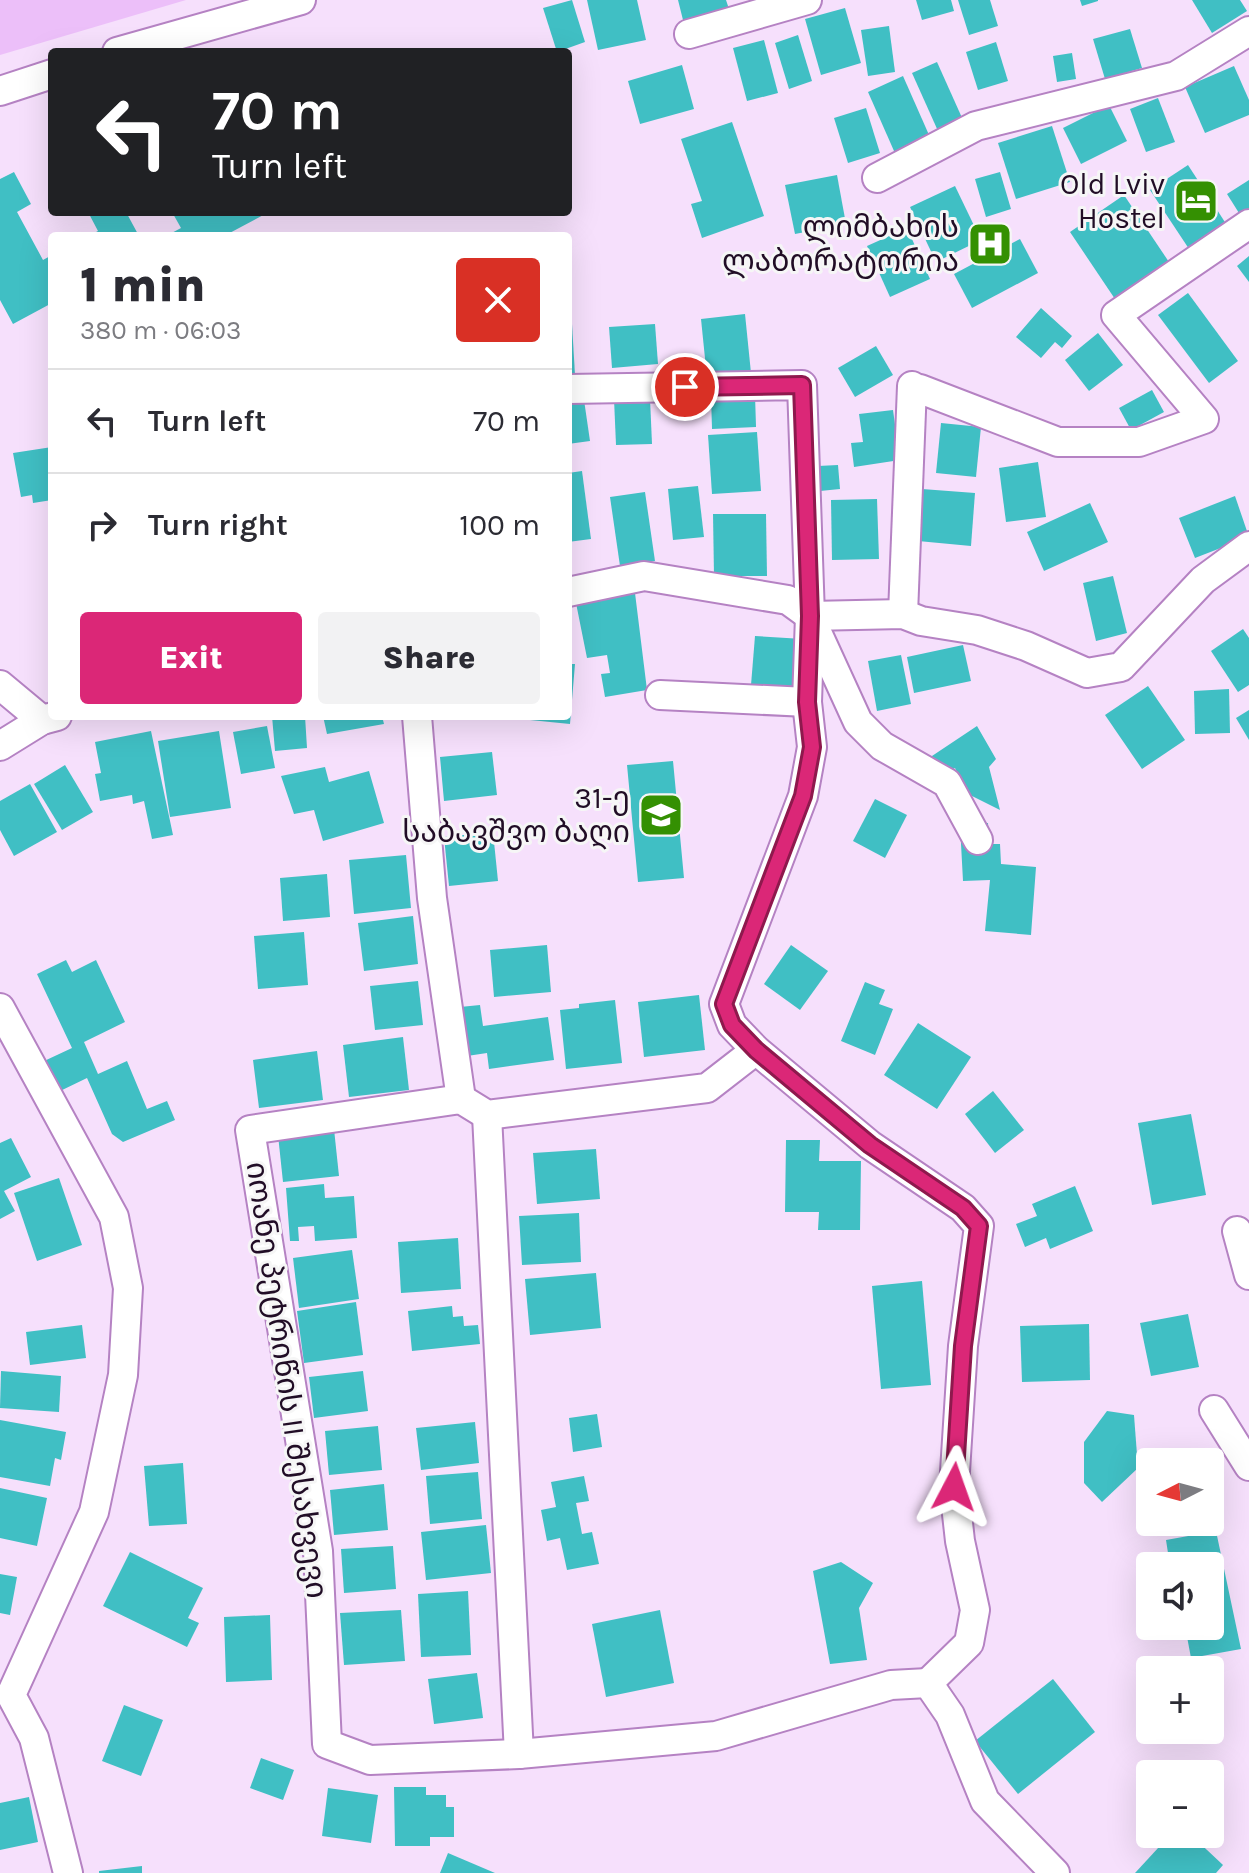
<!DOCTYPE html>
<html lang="en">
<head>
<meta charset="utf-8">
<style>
	:root { --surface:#fff; --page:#f2f2f3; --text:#2b2b33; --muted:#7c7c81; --line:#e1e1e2; --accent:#db2777 }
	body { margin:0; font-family:Karla,"Noto Sans Georgian",sans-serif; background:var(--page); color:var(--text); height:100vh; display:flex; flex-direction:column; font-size:30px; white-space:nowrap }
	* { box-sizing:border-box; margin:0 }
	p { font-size:26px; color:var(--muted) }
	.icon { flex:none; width:44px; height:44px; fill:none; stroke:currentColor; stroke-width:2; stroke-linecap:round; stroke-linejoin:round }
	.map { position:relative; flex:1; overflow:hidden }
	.sheet { position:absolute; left:48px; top:232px; width:524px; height:488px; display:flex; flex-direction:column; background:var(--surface); border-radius:8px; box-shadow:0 8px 32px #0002 }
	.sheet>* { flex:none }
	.guide { position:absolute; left:48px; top:48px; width:524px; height:168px; border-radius:8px; box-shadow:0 8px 32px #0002; background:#202124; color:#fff; overflow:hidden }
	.needle { width:52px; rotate:264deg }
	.tools { position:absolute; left:1136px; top:1448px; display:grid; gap:16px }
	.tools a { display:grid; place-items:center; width:88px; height:88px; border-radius:8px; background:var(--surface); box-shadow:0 8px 32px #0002; font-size:40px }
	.pin { position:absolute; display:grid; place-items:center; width:68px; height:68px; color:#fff; margin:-34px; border:4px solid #fff; border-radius:50%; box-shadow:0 2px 8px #0007 }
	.me { position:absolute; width:88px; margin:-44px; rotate:4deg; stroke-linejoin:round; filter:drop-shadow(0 0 6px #0008) }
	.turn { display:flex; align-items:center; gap:28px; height:168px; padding:0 32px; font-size:36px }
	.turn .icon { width:104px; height:104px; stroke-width:2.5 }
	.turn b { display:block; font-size:56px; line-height:68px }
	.round { display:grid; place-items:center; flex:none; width:84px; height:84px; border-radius:8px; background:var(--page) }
	.overview { display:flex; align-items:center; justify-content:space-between; height:136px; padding:0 32px }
	h1 { font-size:48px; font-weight:800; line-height:60px }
	.action { display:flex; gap:16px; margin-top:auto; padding:16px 32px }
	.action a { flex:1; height:92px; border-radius:8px; background:var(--accent); color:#fff; font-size:32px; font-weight:800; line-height:92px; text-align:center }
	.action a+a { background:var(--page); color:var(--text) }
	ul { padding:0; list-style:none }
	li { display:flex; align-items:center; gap:24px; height:104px; padding:0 32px; border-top:2px solid var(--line) }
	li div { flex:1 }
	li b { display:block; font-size:30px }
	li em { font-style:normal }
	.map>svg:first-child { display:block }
</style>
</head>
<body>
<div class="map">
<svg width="1249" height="1873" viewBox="0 0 1249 1873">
	<rect width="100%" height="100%" fill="#f6e0fc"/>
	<path fill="#ecbff9" d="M0 0H186L0 55Z"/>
	<g fill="#40bfc4">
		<path d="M572 0 585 42 557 52 543 8Z"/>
		<path d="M587 0H637L646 40 598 50Z"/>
		<path d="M678 0H726L730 12 684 24Z"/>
		<path d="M916 0H951L954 11 922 20Z"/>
		<path d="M958 0H990L998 26 969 35Z"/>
		<path d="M1080 0H1098V1L1082 6Z"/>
		<path d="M1192 0H1240L1247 11 1212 33Z"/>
		<path d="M845 8 861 63 821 75 805 19Z"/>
		<path d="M889 26 895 72 868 76 861 30Z"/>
		<path d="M1130 29 1142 68 1105 79 1093 39Z"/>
		<path d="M798 35 812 81 789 89 775 43Z"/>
		<path d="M764 40 778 93 747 101 733 48Z"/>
		<path d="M996 42 1008 81 978 90 966 52Z"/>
		<path d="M1072 53 1076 79 1057 82 1053 56Z"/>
		<path d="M937 62 963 120 938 131 912 73Z"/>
		<path d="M682 65 694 109 640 124 628 81Z"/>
		<path d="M1234 66 1249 100V115L1205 133 1185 87Z"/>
		<path d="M903 76 933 144 898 160 868 92Z"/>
		<path d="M1158 98 1175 142 1146 152 1130 109Z"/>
		<path d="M1109 105 1127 141 1081 164 1063 128Z"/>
		<path d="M866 108 880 153 848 163 834 118Z"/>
		<path d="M732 122 764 216 702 238 691 204 702 201 681 139Z"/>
		<path d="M1052 126 1070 182 1016 199 998 143Z"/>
		<path d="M1188 165 1232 233 1195 258 1150 190Z"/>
		<path d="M14 172 31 204 17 212 43 260 52 255V303L13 324 0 300V179Z"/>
		<path d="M1000 172 1011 209 986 217 975 179Z"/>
		<path d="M837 175 846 224 795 234 785 185Z"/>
		<path d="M1249 180V217L1244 221 1227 194Z"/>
		<path d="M955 186 981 240 936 262 910 207Z"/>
		<path d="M1124 195 1173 268 1119 305 1070 232Z"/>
		<path d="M88 212H126L139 236H88L98 231Z"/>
		<path d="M172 212H269L224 236H166L181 228Z"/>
		<path d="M907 228 930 279 890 297 867 246Z"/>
		<path d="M1020 239 1038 273 972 308 954 274Z"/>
		<path d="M1249 256V282L1237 266Z"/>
		<path d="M1188 293 1238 361 1209 383 1158 315Z"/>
		<path d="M1041 308 1072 336 1062 348 1055 342 1041 358 1016 337Z"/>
		<path d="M745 314 751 373 707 378 701 319Z"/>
		<path d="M568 324H572L575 375 568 376Z"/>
		<path d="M655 324 658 364 612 368 609 327Z"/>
		<path d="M1098 333 1123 365 1089 391 1065 360Z"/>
		<path d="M876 346 893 375 855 397 838 368Z"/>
		<path d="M1152 390 1164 412 1131 430 1119 408Z"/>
		<path d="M583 393 590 441 568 444V396Z"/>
		<path d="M755 395 756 427 712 429 711 396Z"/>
		<path d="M650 398 652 444 616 445 614 399Z"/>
		<path d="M893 410 900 460 854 467 851 443 863 442 859 414Z"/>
		<path d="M941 423 981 427 976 477 936 473Z"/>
		<path d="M757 432 761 491 712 494 708 435Z"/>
		<path d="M52 447V500L33 503 32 495 21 497 13 453Z"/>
		<path d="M1038 462 1046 517 1006 522 999 468Z"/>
		<path d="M838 465 840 489 820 491 818 466Z"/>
		<path d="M582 471 591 539 568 542V473Z"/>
		<path d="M698 486 704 537 673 540 668 489Z"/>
		<path d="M922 489 975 493 971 546 918 541Z"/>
		<path d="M645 492 655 561 620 566 610 497Z"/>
		<path d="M1235 496 1249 537 1195 558 1179 518Z"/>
		<path d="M877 499 879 559 832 560 831 500Z"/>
		<path d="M1090 503 1108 542 1044 571 1027 532Z"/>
		<path d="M713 514H766L767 576H714Z"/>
		<path d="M1113 576 1127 633 1096 641 1083 583Z"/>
		<path d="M635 593 647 690 605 697 601 674 610 673 607 655 587 658 576 603Z"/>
		<path d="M1243 629 1249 638V685L1238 692 1211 651Z"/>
		<path d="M755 636 803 639 800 689 751 685Z"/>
		<path d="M963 645 971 681 914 693 907 657Z"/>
		<path d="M901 655 911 704 877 711 868 661Z"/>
		<path d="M568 664H575L570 724 510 718 568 716Z"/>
		<path d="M1148 686 1185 740 1142 769 1105 715Z"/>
		<path d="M1229 689 1230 733 1195 734 1194 691Z"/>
		<path d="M1249 710V740L1236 718Z"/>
		<path d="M272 716H305L307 748 275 751Z"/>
		<path d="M323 716H382L384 724 327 734Z"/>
		<path d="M267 726 275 768 241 774 233 732Z"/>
		<path d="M977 726 996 759 989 767 1000 810 966 793 955 768 944 775 929 758Z"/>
		<path d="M151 731 173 835 152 839 144 801 133 804 132 795 100 801 95 774 101 773 95 742Z"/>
		<path d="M219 731 231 808 170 817 158 741Z"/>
		<path d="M492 752 497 795 444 801 440 757Z"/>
		<path d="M673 761 684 878 638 882 627 765Z"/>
		<path d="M65 765 93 812 62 830 34 784Z"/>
		<path d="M325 767 329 782 369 771 384 823 323 841 314 810 294 814 281 776Z"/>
		<path d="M30 784 57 832 14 856 0 830V801Z"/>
		<path d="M875 799 907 815 885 858 853 841Z"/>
		<path d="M988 823 989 844H1000L1001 864 1036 867 1031 935 985 931 990 880 963 881 960 825Z"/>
		<path d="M493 832 498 881 449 886 444 837Z"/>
		<path d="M406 855 411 908 354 914 349 860Z"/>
		<path d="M327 874 330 917 283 921 280 878Z"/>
		<path d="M413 916 418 964 364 971 358 923Z"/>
		<path d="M304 932 308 985 258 989 254 936Z"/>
		<path d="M547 945 551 992 494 997 490 950Z"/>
		<path d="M791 945 828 971 800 1010 764 984Z"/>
		<path d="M66 960 72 972 96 960 125 1022 84 1042 98 1074 127 1061 147 1109 167 1101 175 1120 123 1142 112 1134 87 1078 56 1093 42 1062 72 1048 37 974Z"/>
		<path d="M418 981 423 1025 375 1030 370 986Z"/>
		<path d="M865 982 885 990 879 1004 893 1009 875 1055 841 1041Z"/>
		<path d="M699 995 705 1050 644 1057 638 1002Z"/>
		<path d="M615 1000 622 1063 566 1069 560 1010 579 1008V1004Z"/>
		<path d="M480 1005 483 1026 548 1017 554 1060 489 1069 487 1053 467 1056 460 1007Z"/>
		<path d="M918 1023 971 1057 937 1109 884 1075Z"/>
		<path d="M403 1037 409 1090 349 1097 343 1045Z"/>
		<path d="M317 1051 323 1100 259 1108 253 1060Z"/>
		<path d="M993 1091 1024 1130 995 1153 965 1114Z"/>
		<path d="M1191 1114 1206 1195 1152 1205 1138 1123Z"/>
		<path d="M334 1129 339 1176 283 1182 278 1135Z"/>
		<path d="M11 1138 31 1177 4 1191 15 1211 0 1219V1143Z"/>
		<path d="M786 1140H820L819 1161H861L860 1230H818L819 1212H785Z"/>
		<path d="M596 1149 600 1199 537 1204 533 1153Z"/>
		<path d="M59 1178 82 1245 37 1261 14 1193Z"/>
		<path d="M324 1184 325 1198 354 1196 357 1238 315 1241 314 1226 298 1227 299 1241H290L286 1188Z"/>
		<path d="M1075 1186 1093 1231 1050 1249 1046 1238 1025 1247 1016 1224 1037 1216 1032 1204Z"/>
		<path d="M579 1213 581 1262 522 1265 519 1216Z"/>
		<path d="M458 1238 461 1289 401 1293 398 1242Z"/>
		<path d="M352 1250 359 1299 299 1308 293 1258Z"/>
		<path d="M596 1273 601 1328 530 1335 525 1279Z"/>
		<path d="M922 1281 931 1385 881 1389 872 1286Z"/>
		<path d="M356 1302 363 1355 304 1363 297 1311Z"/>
		<path d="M452 1306 453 1317 463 1316 464 1326 478 1325 480 1344 412 1351 408 1311Z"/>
		<path d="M1188 1314 1199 1367 1151 1376 1140 1323Z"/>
		<path d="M1089 1324 1090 1380 1022 1382 1020 1326Z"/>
		<path d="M82 1325 86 1358 30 1365 26 1332Z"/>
		<path d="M1 1371 61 1376 59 1412 0 1408Z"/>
		<path d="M363 1371 368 1411 314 1418 309 1377Z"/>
		<path d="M1107 1411 1134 1415 1138 1468 1102 1502 1084 1483V1442Z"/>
		<path d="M597 1414 602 1447 573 1452 569 1418Z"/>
		<path d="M0 1420 66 1432 61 1460 55 1458 50 1486 0 1477Z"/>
		<path d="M475 1422 479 1463 421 1470 416 1428Z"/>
		<path d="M378 1426 382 1470 329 1475 325 1431Z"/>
		<path d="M183 1463 187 1524 149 1526 144 1466Z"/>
		<path d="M478 1472 482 1519 430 1524 426 1476Z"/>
		<path d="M584 1476 589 1501 576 1503 582 1534 592 1532 599 1564 567 1570 560 1538 547 1541 541 1510 556 1507 551 1482Z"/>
		<path d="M384 1484 388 1530 334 1535 330 1490Z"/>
		<path d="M0 1488 47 1498 37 1546 0 1538Z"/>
		<path d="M486 1525 491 1573 426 1580 421 1532Z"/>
		<path d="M1216 1531 1241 1649 1191 1658 1185 1626H1210V1566H1170L1166 1540Z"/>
		<path d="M393 1546 396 1589 344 1593 341 1549Z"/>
		<path d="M130 1552 203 1588 188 1618 199 1623 187 1647 103 1606Z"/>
		<path d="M841 1562 873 1583 859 1608 867 1660 830 1664 813 1571Z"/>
		<path d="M0 1574 17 1577 10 1615 0 1613Z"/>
		<path d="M468 1591 471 1655 421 1657 418 1594Z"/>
		<path d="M401 1610 405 1661 344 1665 340 1613Z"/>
		<path d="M660 1610 674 1683 606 1697 592 1624Z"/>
		<path d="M270 1615 272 1680 226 1682 224 1617Z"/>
		<path d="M477 1673 483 1718 434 1724 428 1679Z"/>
		<path d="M1053 1679 1095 1732 1018 1794 975 1741Z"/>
		<path d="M124 1705 163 1720 141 1776 102 1761Z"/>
		<path d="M261 1758 294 1770 283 1800 250 1788Z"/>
		<path d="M394 1787H426V1795H446V1807H454V1837H430V1846H395Z"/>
		<path d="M328 1788 378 1795 371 1843 322 1836Z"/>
		<path d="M29 1797 38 1842 0 1850V1803Z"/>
		<path d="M1171 1834H1190L1223 1865 1216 1873H1135Z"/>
		<path d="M448 1853 495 1873H440Z"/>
		<path d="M142 1866V1873H99V1871Z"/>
	</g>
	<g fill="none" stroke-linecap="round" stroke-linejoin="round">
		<g stroke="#b582c3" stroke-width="32">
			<g id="minor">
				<path d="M689 34 807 0"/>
				<path d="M117 52 301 0"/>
				<path d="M0 91 52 74"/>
				<path d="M877 178 976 126 1176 76 1249 31"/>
				<path d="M568 389 802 385 810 616 807 702 812 747 803 796 724 1004 732 1025 756 1050 870 1145 963 1208 979 1226 963 1346 954 1487 960 1541 975 1610 969 1643 928 1683"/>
				<path d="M920 389 1058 442H1139L1204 419 1116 315 1249 224"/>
				<path d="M568 592 644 576 788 600 810 616 903 614 921 621 977 630 1026 646 1087 673 1121 667 1203 580 1249 546"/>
				<path d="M903 614 912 386"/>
				<path d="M815 628 858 722 882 746 947 783 978 840"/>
				<path d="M0 685 42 720"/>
				<path d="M660 695 807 702"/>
				<path d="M417 716 432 898 461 1099"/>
				<path d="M0 746 42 720 57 716"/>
				<path d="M0 1008 114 1217 128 1288 123 1375 94 1512 11 1695 34 1738 68 1873"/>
				<path d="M756 1050 707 1088 487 1115 461 1099 250 1130 318 1551 327 1744 370 1760 519 1754 716 1736 891 1685 928 1683 950 1715 985 1801 1055 1873"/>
				<path d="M487 1115 519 1754"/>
				<path d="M1237 1231 1249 1275"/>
				<path d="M1214 1410 1249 1466"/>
			</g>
		</g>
		<use href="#minor" stroke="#fff" stroke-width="28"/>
	</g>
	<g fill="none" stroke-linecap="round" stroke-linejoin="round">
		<g stroke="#8e194d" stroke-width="20">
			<path id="route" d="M685 387 802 385 810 616 807 702 812 747 803 796 724 1004 732 1025 756 1050 870 1145 963 1208 979 1226 963 1346 954 1487"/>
		</g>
		<use href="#route" stroke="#db2777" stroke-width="14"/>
	</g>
	<defs>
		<g id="hotel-square" transform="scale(2.3)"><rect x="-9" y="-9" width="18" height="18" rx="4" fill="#349002" stroke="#f6f6f6"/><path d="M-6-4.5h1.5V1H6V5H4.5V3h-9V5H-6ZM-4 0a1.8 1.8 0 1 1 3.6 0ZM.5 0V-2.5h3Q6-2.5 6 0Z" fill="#fff"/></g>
		<g id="hospital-square" transform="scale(2.3)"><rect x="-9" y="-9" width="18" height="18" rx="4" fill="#349002" stroke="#f6f6f6"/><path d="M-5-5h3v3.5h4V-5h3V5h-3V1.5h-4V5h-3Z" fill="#fff"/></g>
		<g id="school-square" transform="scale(2.3)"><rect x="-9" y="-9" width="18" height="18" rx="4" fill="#349002" stroke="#f6f6f6"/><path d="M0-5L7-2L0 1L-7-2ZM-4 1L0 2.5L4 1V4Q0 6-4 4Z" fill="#fff"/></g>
	</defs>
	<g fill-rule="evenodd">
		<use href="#hotel-square" x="1196" y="201"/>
		<use href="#hospital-square" x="990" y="244"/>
		<use href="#school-square" x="661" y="815"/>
	</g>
	<g text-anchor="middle" stroke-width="6" stroke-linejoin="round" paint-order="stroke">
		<g font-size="30" fill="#210d26" stroke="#f6f6f6" text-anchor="end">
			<text x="1165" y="194">Old Lviv<tspan x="1165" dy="34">Hostel</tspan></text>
			<text x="959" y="237">ლიმბახის<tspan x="959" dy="34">ლაბორატორია</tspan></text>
			<text x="630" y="808">31-ე<tspan x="630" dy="34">საბავშვო ბაღი</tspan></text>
		</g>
		<g font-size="30" fill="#210d26" stroke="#f6f6f6">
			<text transform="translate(287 1380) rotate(82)" y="10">იოანე პეტრიწის II შესახვევი</text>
		</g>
	</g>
</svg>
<div class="tools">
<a><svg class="needle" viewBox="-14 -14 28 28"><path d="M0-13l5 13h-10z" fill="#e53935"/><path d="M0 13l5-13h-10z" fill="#7c7c81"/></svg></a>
<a><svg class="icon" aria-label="sound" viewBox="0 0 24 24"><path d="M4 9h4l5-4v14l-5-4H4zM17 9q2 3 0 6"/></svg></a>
<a>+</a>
<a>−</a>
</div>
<div class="pin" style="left:685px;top:387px;background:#d93025"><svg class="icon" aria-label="arrive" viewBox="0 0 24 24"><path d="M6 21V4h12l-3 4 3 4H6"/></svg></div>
<svg class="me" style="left:954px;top:1487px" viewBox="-20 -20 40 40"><path d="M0-17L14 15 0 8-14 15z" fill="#db2777" stroke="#fff" stroke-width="4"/></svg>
<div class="guide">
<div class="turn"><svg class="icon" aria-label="left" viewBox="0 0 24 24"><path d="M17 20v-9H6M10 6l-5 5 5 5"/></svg><div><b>70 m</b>Turn left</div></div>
</div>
<section class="sheet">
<div class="overview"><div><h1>1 min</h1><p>380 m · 06:03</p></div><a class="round" style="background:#d93025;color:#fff"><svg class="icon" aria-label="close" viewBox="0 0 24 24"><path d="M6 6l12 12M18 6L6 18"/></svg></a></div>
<ul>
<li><svg class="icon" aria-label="left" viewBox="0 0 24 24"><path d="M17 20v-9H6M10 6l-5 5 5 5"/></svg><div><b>Turn left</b></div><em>70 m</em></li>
<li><svg class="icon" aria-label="right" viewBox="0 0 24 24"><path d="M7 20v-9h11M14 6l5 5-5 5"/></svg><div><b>Turn right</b></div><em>100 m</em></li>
</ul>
<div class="action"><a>Exit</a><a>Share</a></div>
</section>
</div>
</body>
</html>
